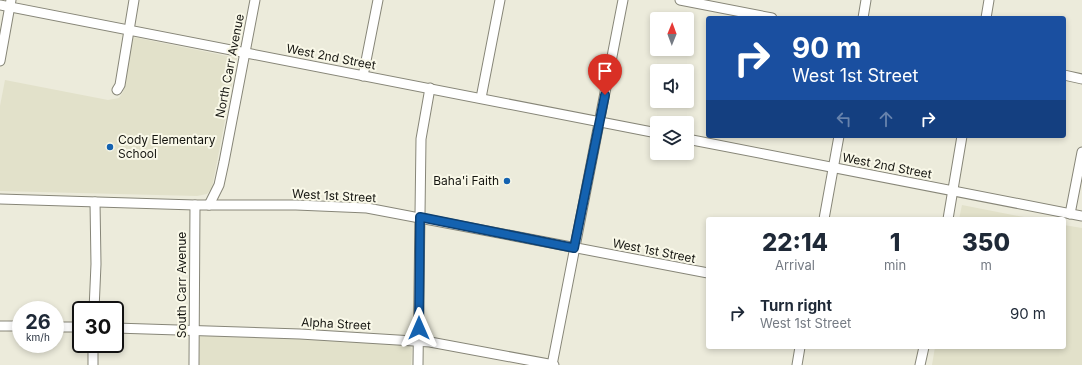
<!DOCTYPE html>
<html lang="en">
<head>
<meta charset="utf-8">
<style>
	:root { --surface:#fff; --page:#f2f2f3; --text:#1f2937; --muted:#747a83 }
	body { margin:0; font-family:Inter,sans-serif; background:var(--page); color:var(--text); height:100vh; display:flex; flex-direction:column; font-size:15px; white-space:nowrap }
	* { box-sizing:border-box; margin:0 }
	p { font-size:13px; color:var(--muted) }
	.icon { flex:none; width:22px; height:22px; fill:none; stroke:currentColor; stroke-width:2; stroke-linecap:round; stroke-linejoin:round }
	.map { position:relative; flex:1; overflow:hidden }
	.panel { position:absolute; left:706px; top:217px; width:360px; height:132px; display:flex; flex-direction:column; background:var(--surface); border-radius:4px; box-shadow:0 2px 6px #0003 }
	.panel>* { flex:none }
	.banner { position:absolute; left:706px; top:16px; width:360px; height:122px; border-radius:4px; box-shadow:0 2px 6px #0003; background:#1a4fa0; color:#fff; overflow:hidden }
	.needle { width:26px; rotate:1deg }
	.fabs { position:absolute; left:650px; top:12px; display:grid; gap:8px }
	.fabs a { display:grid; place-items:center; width:44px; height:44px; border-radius:4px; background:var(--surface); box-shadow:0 2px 6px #0003; font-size:20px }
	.speed { position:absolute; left:12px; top:301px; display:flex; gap:8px; font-size:20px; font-weight:700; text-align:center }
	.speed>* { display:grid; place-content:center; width:52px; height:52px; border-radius:50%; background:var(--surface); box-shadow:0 2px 6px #0003; line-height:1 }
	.speed small { font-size:10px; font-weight:400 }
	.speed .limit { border:2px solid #111; border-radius:6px; background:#fff; color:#111 }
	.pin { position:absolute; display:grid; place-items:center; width:34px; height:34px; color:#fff; margin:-41px -17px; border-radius:50% 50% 50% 0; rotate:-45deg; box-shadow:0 0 4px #0007 }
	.pin .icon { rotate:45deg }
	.me { position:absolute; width:44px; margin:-22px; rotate:0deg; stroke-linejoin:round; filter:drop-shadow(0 0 3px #0008) }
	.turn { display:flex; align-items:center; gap:14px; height:84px; padding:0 20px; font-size:18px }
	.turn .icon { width:52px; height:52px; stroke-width:2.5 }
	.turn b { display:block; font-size:28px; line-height:34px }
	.lanes { display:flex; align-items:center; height:38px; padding:0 20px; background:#0003; justify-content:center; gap:20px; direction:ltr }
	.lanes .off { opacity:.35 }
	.eta { display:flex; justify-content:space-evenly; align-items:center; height:68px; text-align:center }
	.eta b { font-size:24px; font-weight:800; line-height:28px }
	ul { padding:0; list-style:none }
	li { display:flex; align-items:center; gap:12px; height:56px; padding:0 20px }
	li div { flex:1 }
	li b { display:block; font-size:15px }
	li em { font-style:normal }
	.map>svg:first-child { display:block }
</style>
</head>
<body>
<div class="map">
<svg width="1082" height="365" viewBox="0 0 1082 365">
	<rect width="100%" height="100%" fill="#ecebdb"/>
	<g fill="#e2e1ca">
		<path d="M133 37 237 58 212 188 207 194 197 196 0 191V106L5 80 108 100 119 98 123 92Z"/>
		<path d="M962 205 1034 219H959Z"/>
		<path d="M1064 225 1082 228V365H932L935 347H1064Z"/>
		<path d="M205 335 288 337 409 346 412 349 411 365H198V339L200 336Z"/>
	</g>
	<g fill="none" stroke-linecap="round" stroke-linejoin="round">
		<g stroke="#878678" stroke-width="11">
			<g id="minor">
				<path d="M680 0 772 18"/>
				<path d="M0 5 657 133"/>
				<path d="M863 18 866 0"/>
				<path d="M986 18 989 0"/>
				<path d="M0 61 11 0"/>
				<path d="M1064 75 1082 79"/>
				<path d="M363 76 378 0"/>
				<path d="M117 90 120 85 134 0"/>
				<path d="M481 98 500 0"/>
				<path d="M687 139 1082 216"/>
				<path d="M0 199 195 205H296L367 208 708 273"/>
				<path d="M209 205 219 185 224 162 255 0"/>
				<path d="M1070 214 1082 152"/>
				<path d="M824 219 839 136"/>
				<path d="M948 219 962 136"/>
				<path d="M94 310 96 264 95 202"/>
				<path d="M0 326H21"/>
				<path d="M55 327H81"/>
				<path d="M115 328 300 334 430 342 554 365"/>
				<path d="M93 365V344"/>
				<path d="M194 365 195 205"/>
				<path d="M418 365 421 139 430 88"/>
				<path d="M552 365 623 0"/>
				<path d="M797 365 800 347"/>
				<path d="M920 365 924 347"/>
			</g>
		</g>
		<use href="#minor" stroke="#fff" stroke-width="9"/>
	</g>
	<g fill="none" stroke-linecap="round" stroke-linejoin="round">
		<g stroke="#0d4072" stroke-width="10">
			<path id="route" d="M419 328 420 217 574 248 605 95"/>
		</g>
		<use href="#route" stroke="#1462b0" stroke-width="7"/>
	</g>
	<g fill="#1462b0" stroke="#f9f8e8" stroke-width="1.5">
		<circle cx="110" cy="147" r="4"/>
		<circle cx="507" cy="181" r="4"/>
	</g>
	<g text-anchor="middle" stroke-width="4" stroke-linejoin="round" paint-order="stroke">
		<g font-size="12" fill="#14140f" stroke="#f9f8e8">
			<text transform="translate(331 57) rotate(11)" y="4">West 2nd Street</text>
			<text transform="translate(230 66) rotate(-79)" y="4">North Carr Avenue</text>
			<text transform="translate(887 166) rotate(11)" y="4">West 2nd Street</text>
			<text transform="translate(334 196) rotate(3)" y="4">West 1st Street</text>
			<text transform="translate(654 251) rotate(11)" y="4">West 1st Street</text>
			<text transform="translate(182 285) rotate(-90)" y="4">South Carr Avenue</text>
			<text transform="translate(336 324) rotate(3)" y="4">Alpha Street</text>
		</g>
		<g font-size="12" fill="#14140f" stroke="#f9f8e8" text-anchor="start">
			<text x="118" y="144">Cody Elementary<tspan x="118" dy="14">School</tspan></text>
			<text x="499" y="185" text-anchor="end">Baha'i Faith</text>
		</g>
	</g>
</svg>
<div class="fabs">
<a><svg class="needle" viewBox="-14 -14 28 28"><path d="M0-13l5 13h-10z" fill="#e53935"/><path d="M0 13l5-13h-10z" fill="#747a83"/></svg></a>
<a><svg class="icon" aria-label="sound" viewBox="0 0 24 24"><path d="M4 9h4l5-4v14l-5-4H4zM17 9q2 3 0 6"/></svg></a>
<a><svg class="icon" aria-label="layers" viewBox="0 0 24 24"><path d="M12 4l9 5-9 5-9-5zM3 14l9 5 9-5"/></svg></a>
</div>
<div class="speed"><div>26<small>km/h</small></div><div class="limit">30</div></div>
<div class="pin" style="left:605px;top:95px;background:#d93025"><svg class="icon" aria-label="arrive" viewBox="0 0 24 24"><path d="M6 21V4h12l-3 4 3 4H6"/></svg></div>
<svg class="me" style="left:419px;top:328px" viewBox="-20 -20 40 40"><path d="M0-17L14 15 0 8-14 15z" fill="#1462b0" stroke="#fff" stroke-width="4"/></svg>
<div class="banner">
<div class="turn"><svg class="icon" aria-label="right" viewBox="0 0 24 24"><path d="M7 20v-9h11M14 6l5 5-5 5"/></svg><div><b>90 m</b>West 1st Street</div></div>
<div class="lanes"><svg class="icon off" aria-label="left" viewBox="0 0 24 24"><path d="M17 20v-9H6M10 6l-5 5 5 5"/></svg><svg class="icon off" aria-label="ahead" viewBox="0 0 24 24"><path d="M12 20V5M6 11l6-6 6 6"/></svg><svg class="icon" aria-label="right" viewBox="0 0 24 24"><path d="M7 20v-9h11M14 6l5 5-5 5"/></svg></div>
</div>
<section class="panel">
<div class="eta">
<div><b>22:14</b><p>Arrival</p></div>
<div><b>1</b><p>min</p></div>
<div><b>350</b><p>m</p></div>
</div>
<ul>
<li><svg class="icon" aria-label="right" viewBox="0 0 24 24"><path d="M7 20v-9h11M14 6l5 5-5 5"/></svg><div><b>Turn right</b><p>West 1st Street</p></div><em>90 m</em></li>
</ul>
</section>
</div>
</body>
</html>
